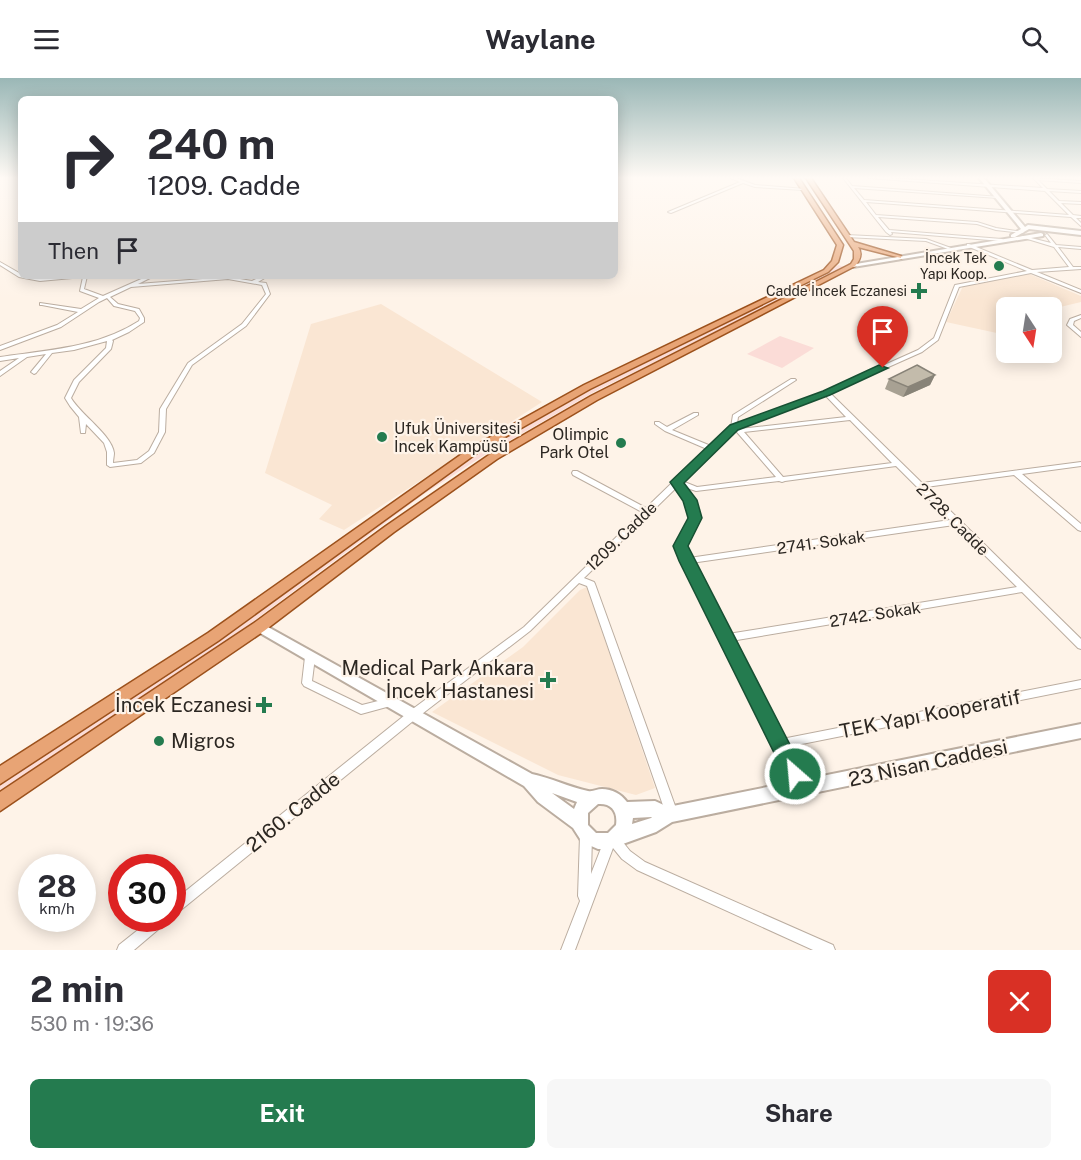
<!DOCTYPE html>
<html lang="en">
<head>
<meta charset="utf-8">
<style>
	:root { --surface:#fff; --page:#f7f7f7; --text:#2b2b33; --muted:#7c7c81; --accent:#247b4f }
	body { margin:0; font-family:"Public Sans",sans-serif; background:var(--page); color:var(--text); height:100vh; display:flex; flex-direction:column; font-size:22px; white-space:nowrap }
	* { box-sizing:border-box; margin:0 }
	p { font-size:20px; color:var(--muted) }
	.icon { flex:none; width:33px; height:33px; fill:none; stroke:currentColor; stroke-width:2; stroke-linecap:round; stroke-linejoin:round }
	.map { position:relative; height:872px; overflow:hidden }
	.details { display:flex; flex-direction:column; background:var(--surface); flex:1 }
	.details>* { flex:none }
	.guide { position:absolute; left:18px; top:18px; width:600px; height:183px; border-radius:9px; box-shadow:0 3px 15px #0003; background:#fff; color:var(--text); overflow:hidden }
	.needle { width:39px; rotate:168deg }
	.fabs { position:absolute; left:996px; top:219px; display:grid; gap:12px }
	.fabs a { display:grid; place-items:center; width:66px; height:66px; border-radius:9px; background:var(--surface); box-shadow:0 3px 15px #0003; font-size:30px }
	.speed { position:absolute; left:18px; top:776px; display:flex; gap:12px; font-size:30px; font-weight:700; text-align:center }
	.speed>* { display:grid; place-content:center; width:78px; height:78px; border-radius:50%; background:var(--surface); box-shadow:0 3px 15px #0003; line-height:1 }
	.speed small { font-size:15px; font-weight:400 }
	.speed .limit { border:9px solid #d22; background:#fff; color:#111 }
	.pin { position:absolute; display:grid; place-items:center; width:51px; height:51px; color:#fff; margin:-62px -26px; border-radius:50% 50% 50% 0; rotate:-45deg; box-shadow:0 0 6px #0007 }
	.pin .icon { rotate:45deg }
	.me { position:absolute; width:66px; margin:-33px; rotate:333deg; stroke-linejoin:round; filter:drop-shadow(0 0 4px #0008) }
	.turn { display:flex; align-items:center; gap:21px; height:126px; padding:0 30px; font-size:27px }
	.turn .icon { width:78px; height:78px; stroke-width:2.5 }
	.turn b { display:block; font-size:42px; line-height:51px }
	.then { display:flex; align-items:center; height:57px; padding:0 30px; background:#0003; gap:12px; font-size:22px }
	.round { display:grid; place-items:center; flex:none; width:63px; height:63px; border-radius:9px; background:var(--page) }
	.head { display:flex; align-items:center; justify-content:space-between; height:102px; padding:0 30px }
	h1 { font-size:36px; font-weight:700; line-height:45px }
	.cta { display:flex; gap:12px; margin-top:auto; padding:12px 30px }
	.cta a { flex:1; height:69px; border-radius:9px; background:var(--accent); color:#fff; font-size:24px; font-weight:700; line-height:69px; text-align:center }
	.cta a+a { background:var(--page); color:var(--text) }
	header { display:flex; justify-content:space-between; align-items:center; height:78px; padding:0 30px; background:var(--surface); font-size:27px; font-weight:700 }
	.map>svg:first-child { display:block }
</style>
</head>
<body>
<header><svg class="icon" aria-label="menu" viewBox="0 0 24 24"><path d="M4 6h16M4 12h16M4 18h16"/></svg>Waylane<svg class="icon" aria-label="search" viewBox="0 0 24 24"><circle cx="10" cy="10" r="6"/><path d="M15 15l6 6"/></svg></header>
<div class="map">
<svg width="1081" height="872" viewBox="0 0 1081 872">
	<rect width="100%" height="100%" fill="#fef3e8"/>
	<g fill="#fae6d3">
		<path d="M1027 195 1081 218V224L1052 231 1006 230V257L946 244 963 208Z"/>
		<path d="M381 226 542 324 344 452 319 441 332 427 265 395 311 246Z"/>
		<path d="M587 509 655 710 636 717 558 697 432 634 523 569 580 512Z"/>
	</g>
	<g fill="#fbdcd7">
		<path d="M838 187 845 189 594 314 483 378 424 416 200 583 0 715V707L251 540 386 439 482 374 591 312 823 198Z"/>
		<path d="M780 258 814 270 782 290 747 276Z"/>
	</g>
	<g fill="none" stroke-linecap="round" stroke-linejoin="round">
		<g stroke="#bbada0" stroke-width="2">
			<g id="street">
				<path d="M731 100H736L755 107 805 111 803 112 755 109 743 105 671 135 668 134 740 104Z"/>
				<path d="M843 100H846L852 108 1000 119 998 120 854 110 864 122 1069 137 1045 113 868 100H888L1043 110 1033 100 1081 103V105L1038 102 1047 111 1081 113V115L1049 113 1059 123 1081 124V126L1061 125 1073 137 1081 138V140H1076L1081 145V148L1071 139 866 124 876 137 977 144 996 150 1024 154 1022 155 996 152 977 146 878 139 889 152 1002 161 1004 162 1002 163 891 154 892 156 890 157 886 154Z"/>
				<path d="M1047 156 1056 167 1081 169V171L1058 169 1073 189H1081V191L1037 194 1081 212V215L1031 195 959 209 938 262 922 274 830 315 922 405 1081 384V388L1022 396 1081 446V453L1078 452 1014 397 926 409 1081 561V571L1078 570 1022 514 731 563 782 661 1081 602V610L787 669 808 710 806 714 802 715 798 714 682 483 677 468 691 440 686 422 677 409 584 500 594 504 595 506 678 736 676 740 672 742 668 740 666 736 587 508 579 505 530 553 418 639 176 836 172 838V824L410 633 524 549 642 434 573 397 572 395 573 393H577L646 430 707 371 665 353 655 346V344H659L667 349 694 335H698V337L672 352 711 368 731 349 733 337 791 301H795L796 302 738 339 737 346 824 314 918 272 934 260 955 207 1027 193 967 168V166H969L1032 192 1069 189 1054 169 1021 159 1023 158 1051 165 1045 157ZM825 317 846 339 739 351 736 353 776 399 697 409 682 403 736 350ZM850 342 892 385 783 399 744 354ZM896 388 950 442 689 480 685 468 699 440 694 422 684 409 696 413 779 403 782 404 785 403ZM954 447 1017 509 728 556 691 485Z"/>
				<path d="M847 157 926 161 951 170 948 171 926 163 846 159 845 158Z"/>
				<path d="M0 184 21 196V198H28L40 201 67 198H87L84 211 103 218 148 198H154L138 206 228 199 252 203 262 198H268L258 204 266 205 270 216 246 248 192 287 166 331 165 354 154 375 141 385 110 389 107 387V374L104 365 86 346 85 355H81L79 339 70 328 65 320 74 302 106 270 107 263 74 272 52 275 36 295 34 296 31 294 46 276 27 279 0 298V293L19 280 0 283V279C47 272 97 270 139 243L140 240 135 233 114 228 107 220 99 224 61 249 0 272V268L57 247 78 234 42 227H40V225L81 231 99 220 80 213 83 199 40 203 19 199 0 187ZM228 201 262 207 266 216 242 246 188 285 160 331 159 354 149 373 137 382 113 385C113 381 114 378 114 375 112 357 81 337 71 320L79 304 111 271 113 263 112 262 129 254 144 244V240L139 231 118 226 110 219 131 209Z"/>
				<path d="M1081 237V240L1074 243 1073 247 1081 254V259L1067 247 1070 241Z"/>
				<path d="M310 575 313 576 315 579 312 603 362 627 390 620 394 621 395 624 394 627 361 636 304 608 302 605 305 579 307 576Z"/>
				<path d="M586 752 590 754 592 758 591 796 605 760 614 756 618 758 630 773 645 784 833 867 835 872H813L637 792 622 781 613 770 575 872H561L580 823 578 818 580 758 582 754Z"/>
				<path d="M153 840H169L167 844 134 872H117L119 867Z"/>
			</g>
		</g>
		<g stroke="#bbada0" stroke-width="4">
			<g id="secondary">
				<path d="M979 100H984L1025 149 1028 147 1081 153V157L1029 151 1015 159H1011V157L1021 151Z"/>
				<path d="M1041 155 1043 156V158L853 189 850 187Z"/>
				<path d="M259 544 532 696C551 700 569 709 588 713 593 714 597 711 602 711 612 711 621 716 627 724L655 723 668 729 1081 646V660L672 744 656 754 609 771H598L582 764 573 750 538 724 524 708 255 552 253 549 255 546ZM552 715 577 724 574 731ZM598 726C611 725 618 733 616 747L608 755H596L588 747V735ZM652 739 651 740 632 746 633 740Z"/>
			</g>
		</g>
		<g stroke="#9c511c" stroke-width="3">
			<g id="primary">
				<path d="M794 100H799L843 167 838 184 828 194 590 311 477 375 218 563 0 706V688L208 555 469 371 584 307 824 192 832 183 837 167Z"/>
				<path d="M806 100H811L854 164 901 178V180L858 169C863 176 860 182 855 188L597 322 497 381 394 454 264 553 0 733V714L254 545 386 448 489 377 591 318 851 186 854 181V173Z"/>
			</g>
		</g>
		<use href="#street" fill="#fff" fill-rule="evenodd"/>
		<use href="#secondary" fill="#fff" fill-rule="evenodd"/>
		<use href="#primary" fill="#e8a475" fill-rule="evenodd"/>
	</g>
	<path fill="#a8a193" d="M935 297 930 307 903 319 885 311 889 301Z"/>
	<path fill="#888378" d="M935 297 930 307 903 319 908 309Z"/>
	<path fill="#c3bbab" stroke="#888378" stroke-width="1.5" d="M917 287 935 297 908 309 889 301Z"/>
	<linearGradient id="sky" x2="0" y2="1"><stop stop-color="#9ab7b6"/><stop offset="0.45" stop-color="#fffaf5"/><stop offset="1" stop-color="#fffaf5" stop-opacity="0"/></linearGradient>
	<rect width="1081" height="222" fill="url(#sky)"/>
	<path fill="#247b4f" stroke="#175033" stroke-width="1.5" d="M879 287 888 290 830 317 738 352 684 405 697 422 702 440 688 468 802 690 804 696 802 703 795 706 788 703 679 483 673 468 688 440 683 423 670 404 730 347 823 313Z"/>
	<g fill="#247b4f" stroke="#fef3e8" stroke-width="2">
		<circle cx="999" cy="188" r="6"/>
		<path d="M916 204h6v6h6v6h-6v6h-6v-6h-6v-6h6z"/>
		<circle cx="382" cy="359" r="6"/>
		<circle cx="621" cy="365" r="6"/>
		<path d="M545 593h6v6h6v6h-6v6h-6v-6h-6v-6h6z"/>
		<path d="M261 618h6v6h6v6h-6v6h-6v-6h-6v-6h6z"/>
		<circle cx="159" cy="663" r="6"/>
	</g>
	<g text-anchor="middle" stroke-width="4.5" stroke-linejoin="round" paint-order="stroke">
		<g font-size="14" fill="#2c2722" stroke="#fef3e8" text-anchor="end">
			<text x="987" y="185">İncek Tek<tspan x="987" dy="16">Yapı Koop.</tspan></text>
			<text x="907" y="218">Cadde İncek Eczanesi</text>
		</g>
		<g font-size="16" fill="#2c2722" stroke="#fef3e8" text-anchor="start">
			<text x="394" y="356">Ufuk Üniversitesi<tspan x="394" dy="18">İncek Kampüsü</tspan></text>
			<text x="609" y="362" text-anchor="end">Olimpic<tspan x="609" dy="18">Park Otel</tspan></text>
		</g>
		<g font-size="16" fill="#2c2722" stroke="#fef3e8">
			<text transform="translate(953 441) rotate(45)" y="6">2728. Cadde</text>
			<text transform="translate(621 458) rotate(-44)" y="6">1209. Cadde</text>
			<text transform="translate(821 464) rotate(-8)" y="6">2741. Sokak</text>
			<text transform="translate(875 536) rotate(-9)" y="6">2742. Sokak</text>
		</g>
		<g font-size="20" fill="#2c2722" stroke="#fef3e8" text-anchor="end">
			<text x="534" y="597">Medical Park Ankara<tspan x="534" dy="23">İncek Hastanesi</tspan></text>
			<text x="252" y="634">İncek Eczanesi</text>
			<text x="171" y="670" text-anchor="start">Migros</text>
		</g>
		<g font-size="20" fill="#2c2722" stroke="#fef3e8">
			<text transform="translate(930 636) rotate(-11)" y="7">TEK Yapı Kooperatif</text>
			<text transform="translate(928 685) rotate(-12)" y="7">23 Nisan Caddesi</text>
			<text transform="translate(293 734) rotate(-39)" y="7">2160. Cadde</text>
		</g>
	</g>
</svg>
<div class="fabs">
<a><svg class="needle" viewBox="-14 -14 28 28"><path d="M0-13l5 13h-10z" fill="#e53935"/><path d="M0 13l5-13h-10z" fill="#7c7c81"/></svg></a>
</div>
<div class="speed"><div>28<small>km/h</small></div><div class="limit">30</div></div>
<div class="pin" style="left:883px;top:290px;background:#d93025"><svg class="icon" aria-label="arrive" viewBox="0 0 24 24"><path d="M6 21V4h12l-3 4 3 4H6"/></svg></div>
<svg class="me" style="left:795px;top:696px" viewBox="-20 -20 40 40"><circle r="17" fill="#247b4f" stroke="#fff" stroke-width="3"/><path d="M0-11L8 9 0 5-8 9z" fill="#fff"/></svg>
<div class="guide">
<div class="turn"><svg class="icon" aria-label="right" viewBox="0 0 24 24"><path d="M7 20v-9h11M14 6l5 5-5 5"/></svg><div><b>240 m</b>1209. Cadde</div></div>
<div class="then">Then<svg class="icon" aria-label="arrive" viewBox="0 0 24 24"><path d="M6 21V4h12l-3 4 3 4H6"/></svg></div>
</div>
</div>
<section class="details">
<div class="head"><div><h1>2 min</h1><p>530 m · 19:36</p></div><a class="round" style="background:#d93025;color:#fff"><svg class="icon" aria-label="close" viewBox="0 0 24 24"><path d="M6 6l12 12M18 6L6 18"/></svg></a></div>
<div class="cta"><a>Exit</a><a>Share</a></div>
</section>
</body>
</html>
